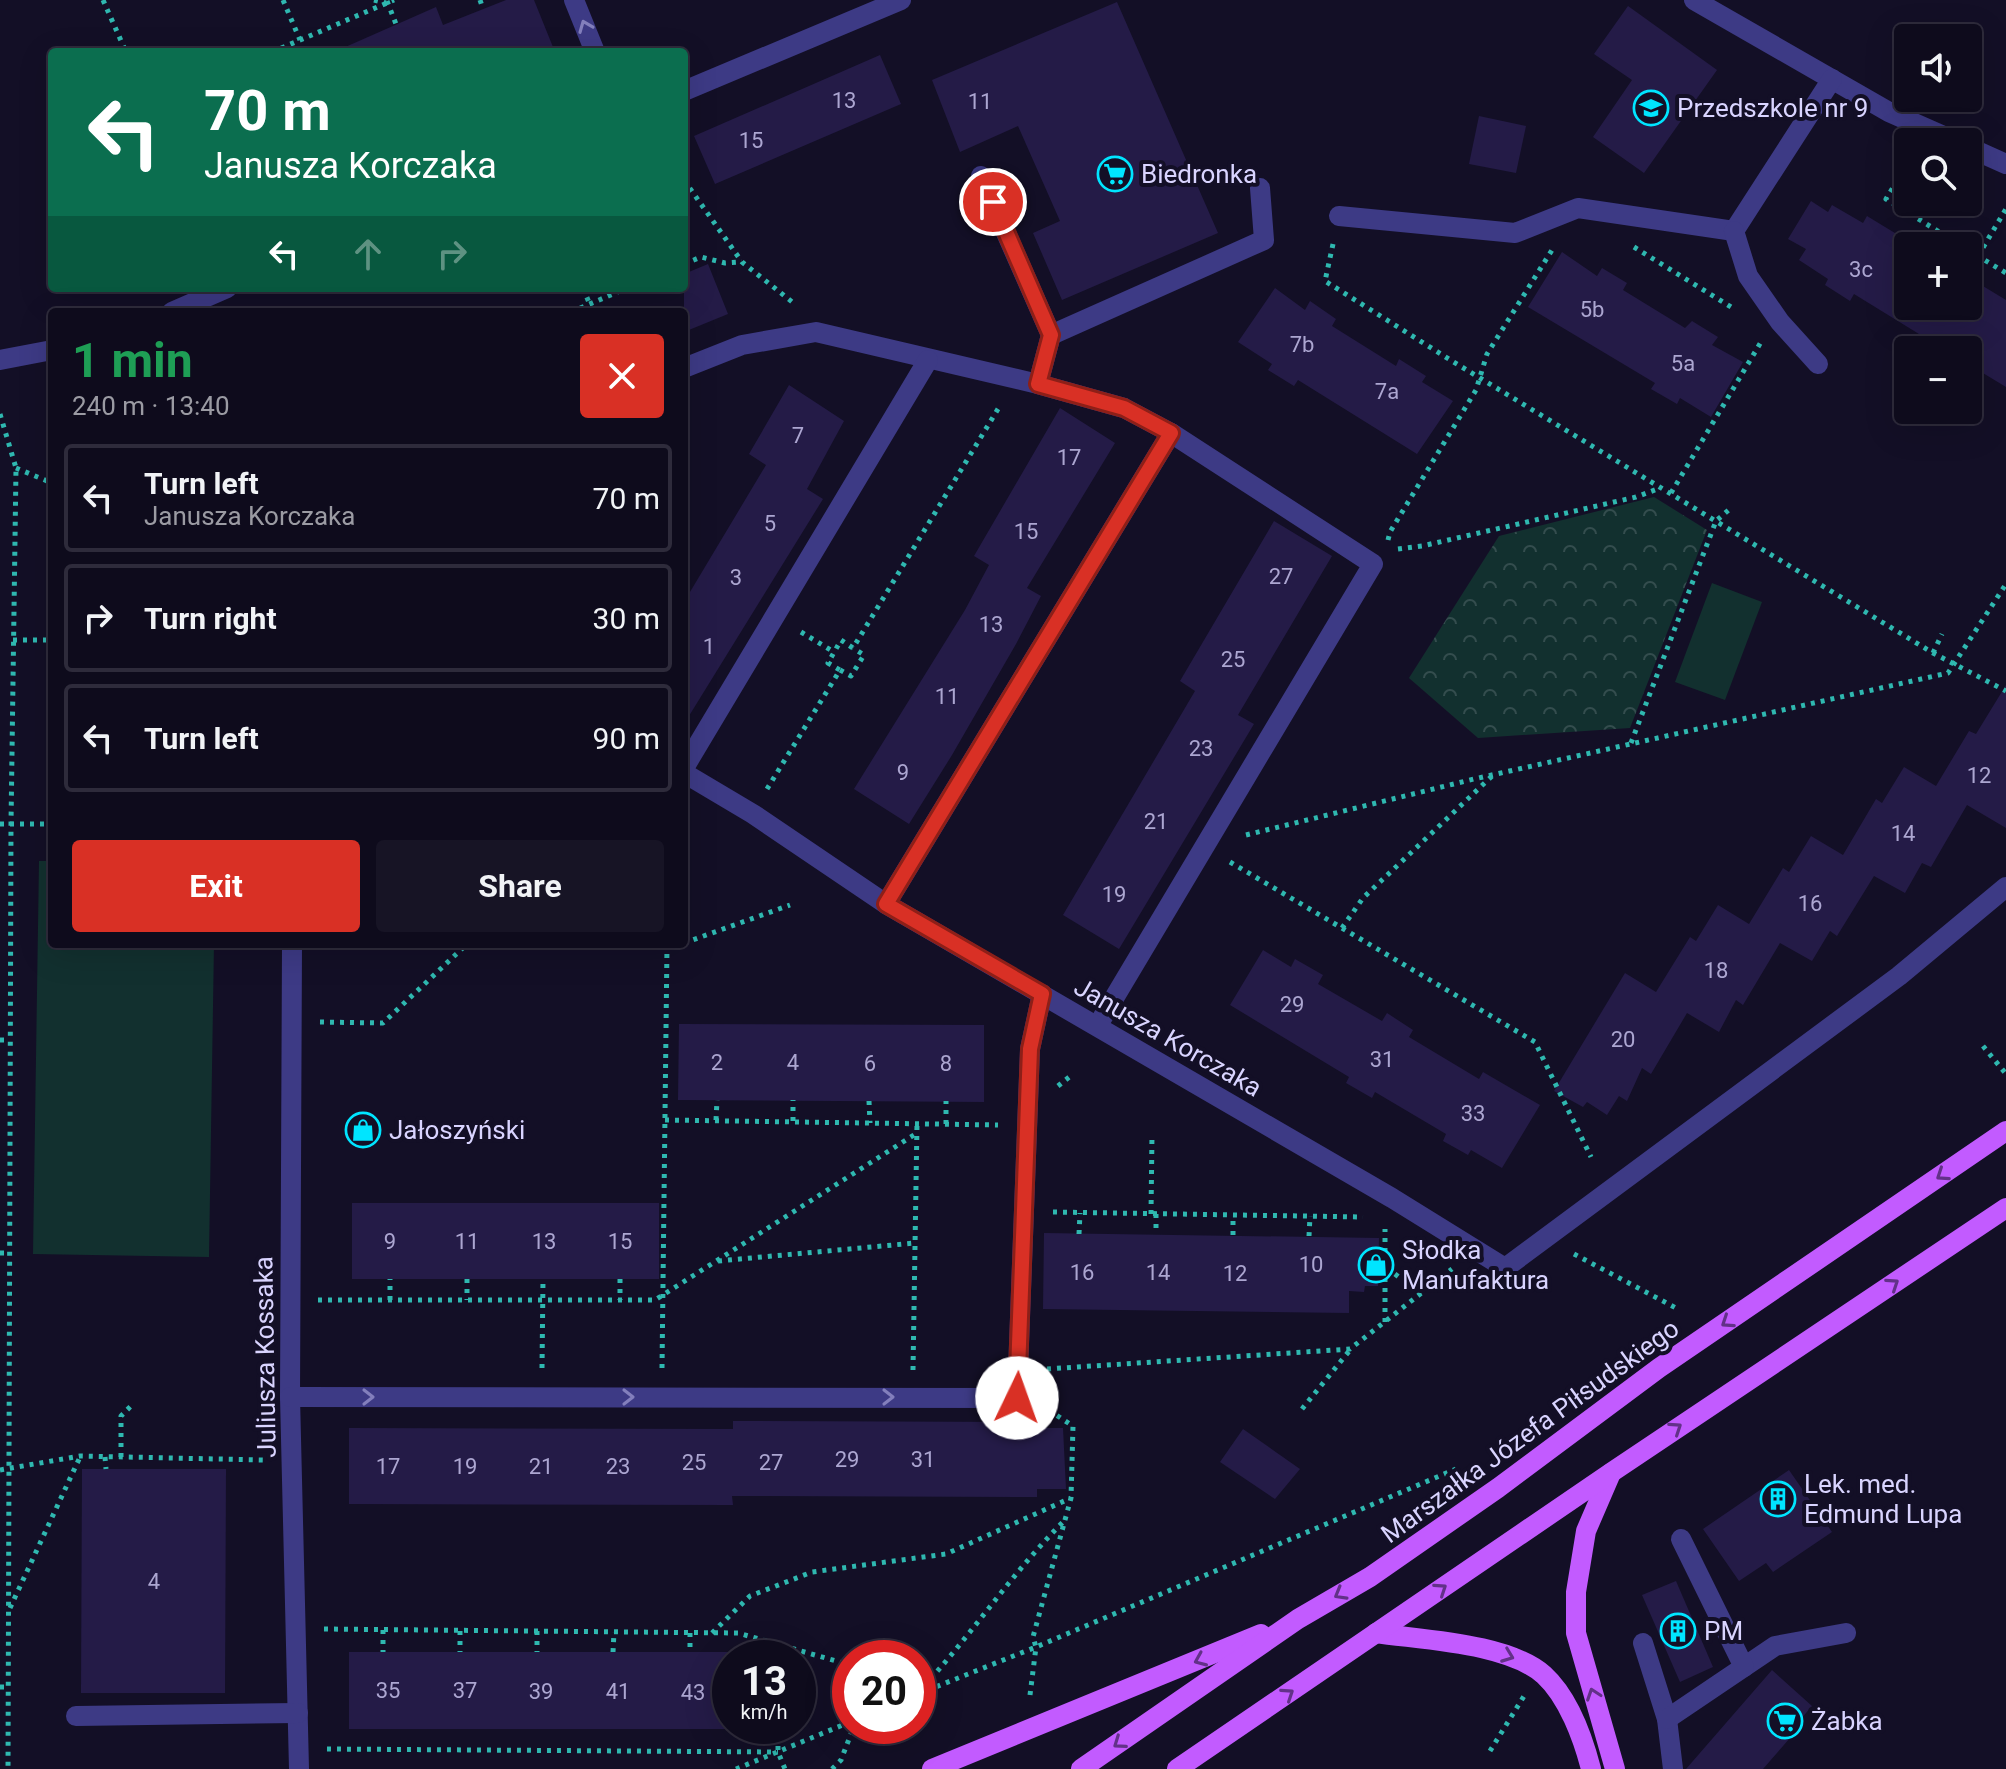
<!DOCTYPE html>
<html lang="en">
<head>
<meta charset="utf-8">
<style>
	:root { --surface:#0e0b1c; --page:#171425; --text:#f1f3f6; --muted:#9b9ba3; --line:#2e2b3b; --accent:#d93025 }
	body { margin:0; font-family:Roboto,sans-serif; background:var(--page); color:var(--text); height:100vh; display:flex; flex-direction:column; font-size:30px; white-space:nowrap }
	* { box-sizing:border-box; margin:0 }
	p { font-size:26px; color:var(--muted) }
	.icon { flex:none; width:44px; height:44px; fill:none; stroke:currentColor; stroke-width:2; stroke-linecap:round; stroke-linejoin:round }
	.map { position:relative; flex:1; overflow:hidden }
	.drawer { position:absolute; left:48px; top:308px; width:640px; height:640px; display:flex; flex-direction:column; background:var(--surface); border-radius:8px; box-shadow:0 8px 32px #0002,0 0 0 2px var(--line) }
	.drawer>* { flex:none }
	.top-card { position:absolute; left:48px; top:48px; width:640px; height:244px; border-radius:8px; box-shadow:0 8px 32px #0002,0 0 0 2px var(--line); background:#0b6e4f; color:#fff; overflow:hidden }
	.fabs { position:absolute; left:1894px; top:24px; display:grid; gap:16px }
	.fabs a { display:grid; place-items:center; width:88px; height:88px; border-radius:8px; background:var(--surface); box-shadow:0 8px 32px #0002,0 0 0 2px var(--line); font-size:40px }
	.speed { position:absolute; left:712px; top:1640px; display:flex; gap:16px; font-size:40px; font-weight:700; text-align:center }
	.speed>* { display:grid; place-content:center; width:104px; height:104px; border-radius:50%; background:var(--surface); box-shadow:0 8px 32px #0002,0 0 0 2px var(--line); line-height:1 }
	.speed small { font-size:20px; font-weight:400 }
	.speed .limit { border:12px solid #d22; background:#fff; color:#111 }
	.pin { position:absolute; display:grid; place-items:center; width:68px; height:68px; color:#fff; margin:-34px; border:4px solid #fff; border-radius:50%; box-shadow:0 2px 8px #0007 }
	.me { position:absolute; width:88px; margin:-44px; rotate:3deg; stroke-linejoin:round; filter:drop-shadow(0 0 6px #0008) }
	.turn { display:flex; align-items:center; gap:28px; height:168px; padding:0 24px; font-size:36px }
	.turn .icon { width:104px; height:104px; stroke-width:2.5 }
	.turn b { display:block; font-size:56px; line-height:68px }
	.lanes { display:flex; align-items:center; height:76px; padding:0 24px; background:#0003; justify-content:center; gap:40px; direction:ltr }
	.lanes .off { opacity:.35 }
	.round { display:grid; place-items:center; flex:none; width:84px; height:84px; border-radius:8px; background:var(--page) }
	.summary { display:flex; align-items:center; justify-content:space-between; height:136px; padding:0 24px }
	h1 { font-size:48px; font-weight:700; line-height:60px; color:#1e9e55 }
	.primary-button { display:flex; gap:16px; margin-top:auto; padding:16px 24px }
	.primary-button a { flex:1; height:92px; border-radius:8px; background:var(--accent); color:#fff; font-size:32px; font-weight:700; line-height:92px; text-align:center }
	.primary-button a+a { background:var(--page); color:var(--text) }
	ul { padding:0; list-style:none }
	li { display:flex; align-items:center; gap:24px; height:108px; margin:0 16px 12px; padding:0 8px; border:4px solid var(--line); border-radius:8px }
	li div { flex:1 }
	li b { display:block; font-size:30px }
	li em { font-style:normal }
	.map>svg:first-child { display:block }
</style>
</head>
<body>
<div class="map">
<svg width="2006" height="1769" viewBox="0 0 2006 1769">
	<defs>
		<pattern id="park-crowns" width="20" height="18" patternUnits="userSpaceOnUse" patternTransform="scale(2)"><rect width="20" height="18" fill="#12302f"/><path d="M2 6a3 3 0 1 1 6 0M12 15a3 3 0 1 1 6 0" fill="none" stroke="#344d4e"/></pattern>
	</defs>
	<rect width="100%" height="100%" fill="#130f26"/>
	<g fill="#12302f">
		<path d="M1712 583 1762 602 1725 700 1675 682Z"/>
		<path d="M39 861H52V944H214L209 1257 33 1254Z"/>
	</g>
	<path fill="url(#park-crowns)" d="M1654 497 1707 530 1630 728 1478 738 1409 678 1499 536Z"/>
	<g fill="#241b47">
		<path d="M506 0H534L555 52H334L436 7 443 25Z"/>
		<path d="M1117 2 1218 233 1062 300 1033 233 1060 221 1018 126 960 152 932 80Z"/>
		<path d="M1628 6 1717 70 1644 173 1593 137 1632 80 1594 54Z"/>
		<path d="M880 55 901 104 715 184 694 136Z"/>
		<path d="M1479 116 1526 126 1516 173 1469 164Z"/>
		<path d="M1811 201 1828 212 1832 205 1863 223 1867 216 1908 241V306H1968V277L2006 300V387L1968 364V350H1931L1916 340 1919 334 1854 294 1850 301 1825 285 1828 279 1799 260 1806 249 1788 239Z"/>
		<path d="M1562 252 1597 276 1602 268 1627 283 1623 290 1685 328 1692 321 1718 337 1712 345 1743 362 1711 417 1680 398 1677 404 1651 389 1655 383 1528 307Z"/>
		<path d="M708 264 728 314 684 332V274Z"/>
		<path d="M1275 288 1305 310 1310 301 1336 319 1332 326 1396 366 1399 359 1426 376 1422 382 1453 401 1417 454 1298 380 1294 386 1268 370 1272 364 1238 342Z"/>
		<path d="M789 385 844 421 807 489 823 499 684 724V602L766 465 749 454Z"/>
		<path d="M1060 408 1115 443 1027 588 1041 596 1016 644 952 755 909 824 854 789 965 610 989 565 974 556Z"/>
		<path d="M1274 521 1332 556 1238 715 1254 724 1119 949 1063 915 1195 691 1180 681Z"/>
		<path d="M2006 685V828L1967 805 1931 867 1922 863 1905 893 1874 876 1837 936 1830 931 1812 961 1780 943 1743 1005 1736 1000 1719 1032 1687 1013 1651 1074 1642 1068 1627 1101 1619 1096 1607 1115 1587 1102 1583 1107 1554 1091 1625 973 1656 992 1690 937 1696 941 1718 905 1749 924 1783 868 1789 872 1811 836 1843 855 1876 799 1882 803 1904 767 1936 786 1969 731 1976 734Z"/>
		<path d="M1263 950 1291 967 1295 959 1323 975 1318 984 1382 1021 1387 1013 1413 1030 1409 1037 1479 1079 1483 1072 1540 1105 1502 1168 1471 1150 1468 1155 1443 1141 1446 1134 1375 1092 1372 1098 1346 1083 1349 1077 1230 1005Z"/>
		<path d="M679 1024 984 1025V1102L678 1100Z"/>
		<rect x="352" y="1203" width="307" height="76"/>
		<path d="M1044 1233 1379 1238 1378 1286H1365L1364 1292 1349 1291V1313L1043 1309Z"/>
		<path d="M733 1421 1037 1422 1038 1428H1063L1066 1489H1037V1497L732 1496 733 1505 349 1504V1428L733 1429Z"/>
		<path d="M1243 1429 1300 1469 1275 1499 1220 1462Z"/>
		<path d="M82 1469H226L225 1693H81Z"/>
		<path d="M1789 1470 1832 1532 1773 1572 1766 1563 1739 1581 1703 1529Z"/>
		<path d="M1676 1581 1713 1667 1680 1682 1642 1595Z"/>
		<rect x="349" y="1652" width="381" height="77"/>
		<path d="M1772 1670 1812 1706 1794 1727 1797 1730 1763 1769H1686Z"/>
	</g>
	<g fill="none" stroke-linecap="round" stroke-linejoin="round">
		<g stroke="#2fb8b0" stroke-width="5" stroke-dasharray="4 6" stroke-linecap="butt">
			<path d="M103 0 126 52"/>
			<path d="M283 0 300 40"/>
			<path d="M374 0 386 3"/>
			<path d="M480 0 483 9"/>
			<path d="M387 1 396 24"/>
			<path d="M272 52 394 0"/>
			<path d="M1908 163 1886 199 1962 246"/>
			<path d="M684 180 742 262 796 305"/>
			<path d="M1333 244 1325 281 1452 361 1933 653 2006 691"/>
			<path d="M1634 247 1731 307"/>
			<path d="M1968 250 2006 273"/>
			<path d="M1978 256 2006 209"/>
			<path d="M684 264 701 257 725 263 742 262"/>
			<path d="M71 288 72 294"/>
			<path d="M583 288 593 312"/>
			<path d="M647 288V289"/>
			<path d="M571 312 627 288"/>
			<path d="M0 414 16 468 11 824 8 1769"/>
			<path d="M16 468 52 483"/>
			<path d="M1671 493 1761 342"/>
			<path d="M1388 540 1390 532 1476 390 1487 354 1552 250"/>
			<path d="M1398 549 1422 546 1636 497 1660 488"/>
			<path d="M801 632 834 652"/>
			<path d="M13 640H49"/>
			<path d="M1933 653 1942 634"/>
			<path d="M840 670 851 676 864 655 853 648"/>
			<path d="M1631 743 1716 521 1732 507"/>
			<path d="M767 789 840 670 828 663 841 640 853 648 1001 404"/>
			<path d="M0 824H52"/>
			<path d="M1246 835 1474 779 1948 673 2006 584"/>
			<path d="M1230 862 1535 1042 1591 1157"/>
			<path d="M1342 928 1363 898 1492 776"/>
			<path d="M684 943 790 905"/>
			<path d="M634 944H680"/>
			<path d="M320 1022 383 1023 467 944"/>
			<path d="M0 1040H10"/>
			<path d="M1983 1046 2006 1074"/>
			<path d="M1058 1086 1073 1074"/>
			<path d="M869 1101 870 1123"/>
			<path d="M665 1120 998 1125"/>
			<path d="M716 1120 717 1100"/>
			<path d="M793 1121V1100"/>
			<path d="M946 1124V1101"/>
			<path d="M1053 1212 1363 1217"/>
			<path d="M1151 1214 1152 1134"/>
			<path d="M1156 1214V1234"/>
			<path d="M1079 1234 1080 1213"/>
			<path d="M1233 1235V1215"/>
			<path d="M1309 1236 1310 1216"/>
			<path d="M0 1253H10"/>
			<path d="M1574 1254 1676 1308"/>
			<path d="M718 1261 915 1243"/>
			<path d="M1387 1268 1421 1294"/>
			<path d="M467 1279V1300"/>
			<path d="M620 1279V1300"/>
			<path d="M318 1300H655L917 1133"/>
			<path d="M390 1300V1279"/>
			<path d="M1385 1322V1229"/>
			<path d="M542 1368 543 1279"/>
			<path d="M662 1368 667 945"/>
			<path d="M1047 1369 1350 1349 1452 1269"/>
			<path d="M913 1370 917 1123"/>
			<path d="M1302 1409 1350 1350"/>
			<path d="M105 1457 106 1469"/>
			<path d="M121 1457V1416L132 1405"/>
			<path d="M0 1470 80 1456 263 1460"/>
			<path d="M10 1608 80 1457"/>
			<path d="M324 1629 738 1633 850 1665"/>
			<path d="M383 1630V1652"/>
			<path d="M460 1631V1652"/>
			<path d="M537 1631V1652"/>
			<path d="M690 1633V1653"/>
			<path d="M712 1633 750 1596 812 1572 946 1554 1071 1498"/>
			<path d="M777 1644V1658"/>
			<path d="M613 1652 614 1632"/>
			<path d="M924 1686C973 1633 1012 1573 1063 1522"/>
			<path d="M0 1687H9"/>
			<path d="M918 1694 1036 1647 1456 1469"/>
			<path d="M1030 1695 1036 1647 1033 1637 1071 1498 1073 1426 1044 1407"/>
			<path d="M778 1726V1752L785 1769"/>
			<path d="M327 1749 778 1752"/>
			<path d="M1490 1751 1524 1696"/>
			<path d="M736 1769 850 1722"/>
			<path d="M832 1769 841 1760 854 1726"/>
		</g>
		<g stroke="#3d3a85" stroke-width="20">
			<path d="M574 0 595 52"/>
			<path d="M1694 0 1889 112 1957 142"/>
			<path d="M684 91 901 0"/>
			<path d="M1968 147 2006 164"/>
			<path d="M981 176 1051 335"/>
			<path d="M1339 216 1515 233 1578 208 1734 231 1832 79"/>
			<path d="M1734 231 1748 276 1780 322 1818 364"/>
			<path d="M172 312 227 288"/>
			<path d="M0 360 52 350"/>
			<path d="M684 368 742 345 816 332 1038 384 1124 408 1171 433 1373 564 1098 1025"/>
			<path d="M1038 384 1051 335 1264 240 1260 188"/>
			<path d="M684 768 928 360"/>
			<path d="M684 773 753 814 886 904 1392 1198 1505 1268 1899 976 2006 887"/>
			<path d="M886 904 1171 433"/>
			<path d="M292 944 290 1397 299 1769"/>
			<path d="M290 1397 1017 1398 1030 1049 1042 994"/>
			<path d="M1643 1643 1667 1719 1673 1769"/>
			<path d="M1744 1667 1775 1646 1846 1633"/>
			<path d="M76 1716 298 1713"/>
			<path d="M1667 1719 1744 1667 1681 1539"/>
		</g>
		<g stroke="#c25bff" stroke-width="20">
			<path d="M1611 1473 1586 1531 1576 1592V1633L1615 1769"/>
			<path d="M1376 1633C1423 1640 1508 1643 1544 1675 1568 1697 1583 1738 1591 1769"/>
			<path d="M932 1769 1261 1634"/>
			<path d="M1081 1769 1298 1619 1370 1577 1498 1488 1659 1368 2006 1131"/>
			<path d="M1177 1769 1612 1472 2006 1208"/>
		</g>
	</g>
	<defs><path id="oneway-chevron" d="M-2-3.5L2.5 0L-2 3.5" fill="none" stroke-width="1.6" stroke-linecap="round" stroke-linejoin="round" transform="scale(2)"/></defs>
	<g stroke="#837fbc">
		<use href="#oneway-chevron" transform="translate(585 26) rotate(-112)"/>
		<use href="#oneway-chevron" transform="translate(368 1397)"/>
		<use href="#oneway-chevron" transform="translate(628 1397)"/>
		<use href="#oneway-chevron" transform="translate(888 1397)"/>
	</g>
	<g stroke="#623188">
		<use href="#oneway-chevron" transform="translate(1942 1175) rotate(146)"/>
		<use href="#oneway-chevron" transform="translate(1893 1284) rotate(-34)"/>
		<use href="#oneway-chevron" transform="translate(1727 1322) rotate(146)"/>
		<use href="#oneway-chevron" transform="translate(1676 1428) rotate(-34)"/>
		<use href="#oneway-chevron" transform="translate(1441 1589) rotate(-34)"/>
		<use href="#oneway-chevron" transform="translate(1340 1594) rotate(150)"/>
		<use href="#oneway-chevron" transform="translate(1508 1656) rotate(21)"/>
		<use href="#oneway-chevron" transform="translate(1200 1660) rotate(157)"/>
		<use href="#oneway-chevron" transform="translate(1288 1694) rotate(-34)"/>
		<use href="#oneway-chevron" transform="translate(1593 1694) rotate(-109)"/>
		<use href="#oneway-chevron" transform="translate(1119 1743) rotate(145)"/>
	</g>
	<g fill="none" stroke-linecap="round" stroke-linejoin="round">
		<g stroke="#8d1f18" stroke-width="20">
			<path id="route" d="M993 202 1051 335 1038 384 1124 408 1171 433 886 904 1042 994 1030 1049 1017 1398"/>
		</g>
		<use href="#route" stroke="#d93025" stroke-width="14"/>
	</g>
	<defs>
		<g id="school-ring" transform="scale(1.8)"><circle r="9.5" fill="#130f26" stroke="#00e5ff" stroke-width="1.5"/><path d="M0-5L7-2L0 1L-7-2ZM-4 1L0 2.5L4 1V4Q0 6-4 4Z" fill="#00e5ff"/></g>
		<g id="supermarket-ring" transform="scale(1.8)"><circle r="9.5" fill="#130f26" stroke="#00e5ff" stroke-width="1.5"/><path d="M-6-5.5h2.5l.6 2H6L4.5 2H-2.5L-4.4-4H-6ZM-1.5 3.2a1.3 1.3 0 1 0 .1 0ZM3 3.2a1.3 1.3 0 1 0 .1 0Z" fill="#00e5ff"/></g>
		<g id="shop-ring" transform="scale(1.8)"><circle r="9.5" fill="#130f26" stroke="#00e5ff" stroke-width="1.5"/><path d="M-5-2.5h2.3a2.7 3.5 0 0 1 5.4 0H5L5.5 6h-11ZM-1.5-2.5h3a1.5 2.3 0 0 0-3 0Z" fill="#00e5ff"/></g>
		<g id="building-ring" transform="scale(1.8)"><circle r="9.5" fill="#130f26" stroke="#00e5ff" stroke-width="1.5"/><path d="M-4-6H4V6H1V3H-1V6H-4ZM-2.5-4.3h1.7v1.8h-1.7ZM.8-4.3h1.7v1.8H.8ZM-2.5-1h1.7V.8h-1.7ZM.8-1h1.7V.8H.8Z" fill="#00e5ff"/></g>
	</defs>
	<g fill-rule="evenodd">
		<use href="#school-ring" x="1651" y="108"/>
		<use href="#supermarket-ring" x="1115" y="174"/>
		<use href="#shop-ring" x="363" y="1130"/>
		<use href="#shop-ring" x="1376" y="1265"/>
		<use href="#building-ring" x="1778" y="1499"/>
		<use href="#building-ring" x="1678" y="1631"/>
		<use href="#supermarket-ring" x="1785" y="1721"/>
	</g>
	<g text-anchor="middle" stroke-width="8" stroke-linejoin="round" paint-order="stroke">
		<g font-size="22" fill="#aca6d1">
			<text x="844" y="108">13</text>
			<text x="980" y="109">11</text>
			<text x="751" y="148">15</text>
			<text x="1861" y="277">3c</text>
			<text x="1592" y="317">5b</text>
			<text x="1302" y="352">7b</text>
			<text x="1683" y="371">5a</text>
			<text x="1387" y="399">7a</text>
			<text x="798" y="443">7</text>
			<text x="1069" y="465">17</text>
			<text x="770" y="531">5</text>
			<text x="1026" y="539">15</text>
			<text x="1281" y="584">27</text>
			<text x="736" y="585">3</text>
			<text x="991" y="632">13</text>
			<text x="709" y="654">1</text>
			<text x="1233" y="667">25</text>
			<text x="947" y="704">11</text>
			<text x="1201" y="756">23</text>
			<text x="903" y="780">9</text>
			<text x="1979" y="783">12</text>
			<text x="1156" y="829">21</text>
			<text x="1903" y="841">14</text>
			<text x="1114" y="902">19</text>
			<text x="1810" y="911">16</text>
			<text x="1716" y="978">18</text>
			<text x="1292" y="1012">29</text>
			<text x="1623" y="1047">20</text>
			<text x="1382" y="1067">31</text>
			<text x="717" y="1070">2</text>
			<text x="793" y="1070">4</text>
			<text x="870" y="1071">6</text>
			<text x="946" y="1071">8</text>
			<text x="1473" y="1121">33</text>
			<text x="390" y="1249">9</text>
			<text x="467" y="1249">11</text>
			<text x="544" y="1249">13</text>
			<text x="620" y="1249">15</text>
			<text x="1311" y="1272">10</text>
			<text x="1082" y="1280">16</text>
			<text x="1158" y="1280">14</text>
			<text x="1235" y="1281">12</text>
			<text x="847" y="1467">29</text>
			<text x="923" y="1467">31</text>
			<text x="694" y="1470">25</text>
			<text x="771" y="1470">27</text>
			<text x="388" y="1474">17</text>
			<text x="465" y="1474">19</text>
			<text x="541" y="1474">21</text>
			<text x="618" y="1474">23</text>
			<text x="154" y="1589">4</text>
			<text x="388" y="1698">35</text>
			<text x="465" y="1698">37</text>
			<text x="541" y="1699">39</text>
			<text x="618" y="1699">41</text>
			<text x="693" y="1700">43</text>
		</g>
		<g font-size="26" fill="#d9d4ff" stroke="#130f26" text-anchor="start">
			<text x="1677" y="117">Przedszkole nr 9</text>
			<text x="1141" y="183">Biedronka</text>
			<text x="389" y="1139">Jałoszyński</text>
			<text x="1402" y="1259">Słodka<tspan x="1402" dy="30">Manufaktura</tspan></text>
			<text x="1804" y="1493">Lek. med.<tspan x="1804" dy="30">Edmund Lupa</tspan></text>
			<text x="1704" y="1640">PM</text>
			<text x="1811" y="1730">Żabka</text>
		</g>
		<g font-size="26" fill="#d9d4ff" stroke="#130f26">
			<text transform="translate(1168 1037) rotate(30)" y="9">Janusza Korczaka</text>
			<text transform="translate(265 1357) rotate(-91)" y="9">Juliusza Kossaka</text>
			<text transform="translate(1530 1431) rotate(-36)" y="9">Marszałka Józefa Piłsudskiego</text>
		</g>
	</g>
</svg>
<div class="fabs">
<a><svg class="icon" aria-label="sound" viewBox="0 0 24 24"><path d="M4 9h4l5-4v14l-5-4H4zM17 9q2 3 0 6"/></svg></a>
<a><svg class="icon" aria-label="search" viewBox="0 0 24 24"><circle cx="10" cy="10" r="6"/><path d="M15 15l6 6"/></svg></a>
<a>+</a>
<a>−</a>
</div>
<div class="speed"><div>13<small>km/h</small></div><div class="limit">20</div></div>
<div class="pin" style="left:993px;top:202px;background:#d93025"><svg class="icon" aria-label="arrive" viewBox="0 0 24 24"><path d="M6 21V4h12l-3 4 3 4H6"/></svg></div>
<svg class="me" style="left:1017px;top:1398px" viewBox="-20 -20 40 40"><circle r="19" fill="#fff"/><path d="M0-13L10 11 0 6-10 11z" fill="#d93025"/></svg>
<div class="top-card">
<div class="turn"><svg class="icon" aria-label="left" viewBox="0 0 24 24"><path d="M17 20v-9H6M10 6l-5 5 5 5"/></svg><div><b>70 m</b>Janusza Korczaka</div></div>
<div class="lanes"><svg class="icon" aria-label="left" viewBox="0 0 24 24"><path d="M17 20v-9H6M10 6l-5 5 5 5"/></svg><svg class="icon off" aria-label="ahead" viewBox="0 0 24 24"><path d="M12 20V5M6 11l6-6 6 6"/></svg><svg class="icon off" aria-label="right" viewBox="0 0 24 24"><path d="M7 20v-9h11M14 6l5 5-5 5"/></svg></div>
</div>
<section class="drawer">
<div class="summary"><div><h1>1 min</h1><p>240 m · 13:40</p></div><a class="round" style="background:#d93025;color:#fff"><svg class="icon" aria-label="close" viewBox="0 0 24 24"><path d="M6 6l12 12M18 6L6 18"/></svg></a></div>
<ul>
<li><svg class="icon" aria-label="left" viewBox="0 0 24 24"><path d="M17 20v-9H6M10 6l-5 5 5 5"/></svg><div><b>Turn left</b><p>Janusza Korczaka</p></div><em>70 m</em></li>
<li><svg class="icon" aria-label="right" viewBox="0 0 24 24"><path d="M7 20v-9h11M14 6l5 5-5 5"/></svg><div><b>Turn right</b></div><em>30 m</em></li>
<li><svg class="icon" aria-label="left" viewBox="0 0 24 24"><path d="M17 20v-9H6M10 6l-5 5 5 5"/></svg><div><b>Turn left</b></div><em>90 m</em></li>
</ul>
<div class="primary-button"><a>Exit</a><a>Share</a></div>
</section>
</div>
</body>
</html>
